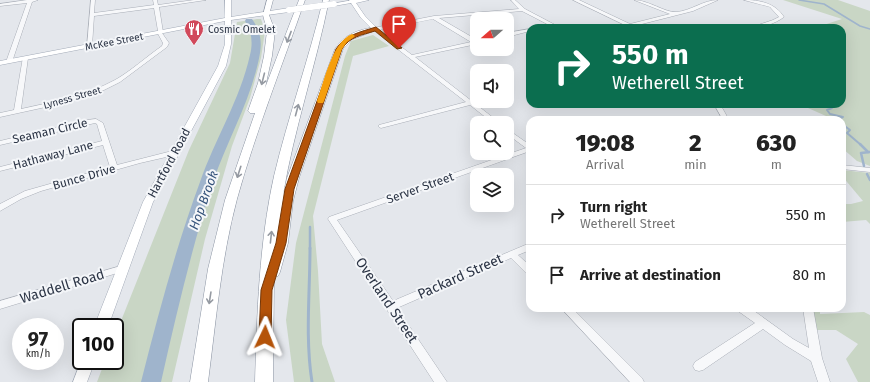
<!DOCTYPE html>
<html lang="en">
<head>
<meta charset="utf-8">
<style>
	:root { --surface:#fff; --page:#f6f6f6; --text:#222; --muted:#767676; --line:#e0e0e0 }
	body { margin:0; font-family:"Fira Sans",sans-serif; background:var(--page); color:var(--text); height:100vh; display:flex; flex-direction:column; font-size:15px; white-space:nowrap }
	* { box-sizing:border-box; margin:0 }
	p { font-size:13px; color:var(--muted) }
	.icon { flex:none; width:22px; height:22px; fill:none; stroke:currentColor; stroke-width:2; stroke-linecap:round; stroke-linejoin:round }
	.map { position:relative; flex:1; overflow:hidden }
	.details { position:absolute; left:526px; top:116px; width:320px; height:196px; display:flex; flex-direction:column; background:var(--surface); border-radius:12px; box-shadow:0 4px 16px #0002 }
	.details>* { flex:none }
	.banner { position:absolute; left:526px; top:24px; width:320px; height:84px; border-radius:12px; box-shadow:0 4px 16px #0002; background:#0b6e4f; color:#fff; overflow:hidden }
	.needle { width:26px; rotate:250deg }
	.fabs { position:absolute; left:470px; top:12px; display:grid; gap:8px }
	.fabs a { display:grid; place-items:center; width:44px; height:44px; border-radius:8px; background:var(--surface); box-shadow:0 4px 16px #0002; font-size:20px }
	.speed { position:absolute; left:12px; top:318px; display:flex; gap:8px; font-size:20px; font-weight:700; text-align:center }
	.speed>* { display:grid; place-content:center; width:52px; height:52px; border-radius:50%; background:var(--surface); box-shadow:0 4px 16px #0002; line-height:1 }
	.speed small { font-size:10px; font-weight:400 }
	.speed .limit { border:2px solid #111; border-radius:6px; background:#fff; color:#111 }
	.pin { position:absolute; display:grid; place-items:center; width:34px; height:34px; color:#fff; margin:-41px -17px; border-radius:50% 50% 50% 0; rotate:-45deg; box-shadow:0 0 4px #0007 }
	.pin .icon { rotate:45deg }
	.me { position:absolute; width:44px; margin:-22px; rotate:2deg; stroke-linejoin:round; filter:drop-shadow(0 0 3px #0008) }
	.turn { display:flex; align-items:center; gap:14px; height:84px; padding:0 20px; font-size:18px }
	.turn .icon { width:52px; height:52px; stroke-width:2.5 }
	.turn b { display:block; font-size:28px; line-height:34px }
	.eta { display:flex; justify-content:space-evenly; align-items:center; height:68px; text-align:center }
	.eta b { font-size:24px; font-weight:800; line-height:28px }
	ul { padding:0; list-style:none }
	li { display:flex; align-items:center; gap:12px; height:60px; padding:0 20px; border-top:1px solid var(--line) }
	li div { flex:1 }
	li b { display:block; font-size:15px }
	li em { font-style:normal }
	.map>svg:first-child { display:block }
</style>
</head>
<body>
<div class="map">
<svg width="870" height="382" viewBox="0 0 870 382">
	<rect width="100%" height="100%" fill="#e4e7ec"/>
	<g fill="#c9d6c5">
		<path d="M783 0H838L870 11V166L857 161 842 148V120H835L799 104H842V28H814L842 19Z"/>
		<path d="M257 19H261L265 31 261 58 250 98 232 146 205 239 172 382H97L105 361H115V336L189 150 230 63 237 22Z"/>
		<path d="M373 35 389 46 353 56 313 216 318 271 322 344 335 382H294L286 320 296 243 345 56 351 41Z"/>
		<path d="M842 170 870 173V224L866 220 842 222V204H851L863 201 842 176Z"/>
		<path d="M807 308H820V314L864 312 870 315V382H858L846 359 858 344 836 330H812Z"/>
	</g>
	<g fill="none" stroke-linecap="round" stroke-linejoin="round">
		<path stroke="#9fb4cc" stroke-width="1.5" d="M799 0 824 4 860 26 870 29"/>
		<g stroke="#9fb4cc" stroke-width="2">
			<path d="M822 104 832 108 827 110 830 114 843 117 838 120"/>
			<path d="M842 124 850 130 847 133 861 145"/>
		</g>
		<g stroke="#9fb4cc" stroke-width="2.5">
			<path d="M860 144 868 152"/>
			<path d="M864 166 861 153 870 152"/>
			<path d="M867 174 870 180"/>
			<path d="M310 227V249"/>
		</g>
		<path stroke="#9fb4cc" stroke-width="3" d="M310 248C310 293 305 337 312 382"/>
		<path fill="#9fb4cc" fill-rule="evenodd" d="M246 19H252C260 30 262 40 260 53 252 99 228 138 213 182 192 247 176 315 161 382H141C158 315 176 247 200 182 215 139 240 100 250 55 253 43 252 32 245 21Z"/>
		<g stroke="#a9aeb7" stroke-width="1">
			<g id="minor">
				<path d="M27 0H38L32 2 12 62 7 63 6 62 27 3 0 6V4Z"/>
				<path d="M91 0H95L94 13 154 5 153 0H157L158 5 194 0H206L159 7 163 32 162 33 169 43 167 47 120 82 104 90 64 103 0 117V113L14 110 23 57 28 58 21 109C52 102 86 96 115 80 131 71 146 57 162 46L163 43 157 32 158 31 154 8 94 16 92 46 87 47Z"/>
				<path d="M511 0H515L525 9 561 28H555L551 26 543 28H535L547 24 522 11 439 18 477 40V44L415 57 500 123H493L470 105 381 128 379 127V125L466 102 373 30V28L434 16 519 9ZM433 19 471 42 412 55 379 30Z"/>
				<path d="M573 0H579L630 24 670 14 634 0C648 0 666 13 676 12 691 11 703 0 718 0L693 11 634 26 637 28H631Z"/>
				<path d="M744 0C760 0 775 3 784 17 775 24 760 28 749 28L773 20 779 17 770 7Z"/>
				<path d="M530 29V31L507 37V33Z"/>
				<path d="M714 104H720L729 120H723Z"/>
				<path d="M96 119 103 123 117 165 172 151 176 153 175 155 140 163 41 191 21 199 0 211V204L25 191 110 167 103 145 0 171V167L102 141 97 124 95 123 0 145V141L87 120Z"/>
				<path d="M507 129 530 145V151L337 220 393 301 530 243V250L518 255 530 266V276L527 274 511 258 397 308 447 382H434L328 219 329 217 526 148 507 134Z"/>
				<path d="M842 165 870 168V172L842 169Z"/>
				<path d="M124 265 127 266 129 268 127 270 0 309V301Z"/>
				<path d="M561 308H572L642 378 644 382H630Z"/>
				<path d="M737 308H750L793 339 809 348 803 308H813L822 358 830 382H818L811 361 785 345 763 329 703 370 699 371 695 370 693 366 695 362 755 323 738 311Z"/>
			</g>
		</g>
		<g stroke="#a3abb8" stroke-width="1">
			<g id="major">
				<path d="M225 0H231V17L289 8 292 10 289 12 231 20V44L226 66 153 202 108 327H94L143 202 218 66 225 44V21L0 65V61L225 18Z"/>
				<path d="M353 0H369L356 3 365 16 377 28V30H373L361 18 351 3 334 6 331 4Z"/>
				<path d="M81 361H95L87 382H73Z"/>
			</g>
		</g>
		<g stroke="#8b94a3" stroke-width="1">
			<g id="highway">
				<path d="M267 0H273L269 15 275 31 272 56 265 88 299 0H305C282 66 256 131 237 199 221 259 216 321 208 382H190L208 269 225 200 255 113H250L248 111 258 83 264 56 267 31 263 15Z"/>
				<path d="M323 0H329C316 65 294 129 283 195L287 178 335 49C345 34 358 30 375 27L379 29 353 39 343 49 299 178 293 201 288 243 280 272 278 276 274 277 273 382H255C257 313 259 244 274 176 288 117 309 59 323 0Z"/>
				<path d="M349 0H355L356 2 351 3Z"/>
			</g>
		</g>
		<use href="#minor" fill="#f7f8fa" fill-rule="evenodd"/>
		<use href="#major" fill="#fff" fill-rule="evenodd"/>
		<use href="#highway" fill="#fff" fill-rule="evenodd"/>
		<g stroke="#a3abb8" stroke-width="6" stroke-linecap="butt">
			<path id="major-bridge" d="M289 10 334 4"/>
		</g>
		<use href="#major-bridge" stroke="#fff" stroke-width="6"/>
	</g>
	<defs><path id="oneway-shaft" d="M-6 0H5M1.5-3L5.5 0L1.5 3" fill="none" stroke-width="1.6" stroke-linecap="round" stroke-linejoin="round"/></defs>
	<g stroke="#959aa2">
		<use href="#oneway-shaft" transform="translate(289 37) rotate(111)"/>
		<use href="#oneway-shaft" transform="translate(263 79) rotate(104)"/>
		<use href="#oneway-shaft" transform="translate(297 110) rotate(-75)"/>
		<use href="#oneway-shaft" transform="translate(239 172) rotate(108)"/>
		<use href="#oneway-shaft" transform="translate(271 237) rotate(-84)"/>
		<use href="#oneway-shaft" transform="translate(210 298) rotate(99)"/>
	</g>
	<path fill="#b45309" stroke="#753606" d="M376 27 402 48 397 49 375 31C362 35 349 37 342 49L294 189 286 243 272 290 271 337 269 341 265 342 260 341 259 337 261 290 276 243 285 189 336 49C345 35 360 32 376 27Z"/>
	<path fill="#f59e0b" d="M352 34 355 36 354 37 347 42 342 49 324 101 323 103H318L317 101C324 82 332 42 352 34Z"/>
	<defs>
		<g id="restaurant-pin" transform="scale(1)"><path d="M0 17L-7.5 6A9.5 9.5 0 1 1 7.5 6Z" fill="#d1495b" stroke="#f4f6f9"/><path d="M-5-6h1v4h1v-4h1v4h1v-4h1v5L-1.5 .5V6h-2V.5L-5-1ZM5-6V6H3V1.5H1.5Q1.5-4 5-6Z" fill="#fff"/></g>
	</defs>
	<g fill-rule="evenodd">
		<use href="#restaurant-pin" x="194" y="29"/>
	</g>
	<g text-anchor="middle" stroke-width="4" stroke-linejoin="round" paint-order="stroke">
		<g font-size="10" fill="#2b3445" stroke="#f4f6f9" text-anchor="start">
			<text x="208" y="33">Cosmic Omelet</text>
		</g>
		<g font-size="10" fill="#2b3445" stroke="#f4f6f9">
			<text transform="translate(114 41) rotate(-11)" y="4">McKee Street</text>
			<text transform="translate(72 97) rotate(-16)" y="4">Lyness Street</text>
		</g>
		<g font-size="12" fill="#2b3445" stroke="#f4f6f9">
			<text transform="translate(50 131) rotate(-13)" y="4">Seaman Circle</text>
			<text transform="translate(53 155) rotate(-15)" y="4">Hathaway Lane</text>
			<text transform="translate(169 163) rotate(-62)" y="4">Hartford Road</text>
			<text transform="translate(84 177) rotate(-16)" y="4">Bunce Drive</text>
			<text transform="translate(420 188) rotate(-20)" y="4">Server Street</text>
		</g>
		<g font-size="13" font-style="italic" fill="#34527a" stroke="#f4f6f9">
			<text transform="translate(203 200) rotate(-70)" y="5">Hop Brook</text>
		</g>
		<g font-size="14" fill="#2b3445" stroke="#f4f6f9">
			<text transform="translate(460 276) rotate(-24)" y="5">Packard Street</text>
			<text transform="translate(62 286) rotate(-17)" y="5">Waddell Road</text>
			<text transform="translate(387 300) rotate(56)" y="5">Overland Street</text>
		</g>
	</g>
</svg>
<div class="fabs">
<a><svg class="needle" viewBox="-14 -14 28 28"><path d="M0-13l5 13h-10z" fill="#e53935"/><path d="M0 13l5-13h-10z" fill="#767676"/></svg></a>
<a><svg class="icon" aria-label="sound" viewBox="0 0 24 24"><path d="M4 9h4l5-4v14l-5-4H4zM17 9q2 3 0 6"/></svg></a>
<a><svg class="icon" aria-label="search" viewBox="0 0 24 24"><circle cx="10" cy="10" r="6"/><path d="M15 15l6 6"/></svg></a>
<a><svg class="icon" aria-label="layers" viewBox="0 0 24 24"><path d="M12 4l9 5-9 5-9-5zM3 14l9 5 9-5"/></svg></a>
</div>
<div class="speed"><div>97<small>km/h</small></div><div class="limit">100</div></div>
<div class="pin" style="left:399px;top:48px;background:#d93025"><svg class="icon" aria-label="arrive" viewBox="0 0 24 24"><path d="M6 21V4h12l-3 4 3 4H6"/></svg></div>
<svg class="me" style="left:265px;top:337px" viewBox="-20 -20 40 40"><path d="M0-17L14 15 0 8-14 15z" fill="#b45309" stroke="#fff" stroke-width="4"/></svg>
<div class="banner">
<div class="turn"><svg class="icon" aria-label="right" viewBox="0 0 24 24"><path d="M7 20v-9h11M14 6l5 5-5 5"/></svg><div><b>550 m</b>Wetherell Street</div></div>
</div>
<section class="details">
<div class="eta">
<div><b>19:08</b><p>Arrival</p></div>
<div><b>2</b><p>min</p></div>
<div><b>630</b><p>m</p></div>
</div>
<ul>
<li><svg class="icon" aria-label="right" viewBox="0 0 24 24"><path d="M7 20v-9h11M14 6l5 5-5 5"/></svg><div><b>Turn right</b><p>Wetherell Street</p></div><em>550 m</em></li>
<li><svg class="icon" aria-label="arrive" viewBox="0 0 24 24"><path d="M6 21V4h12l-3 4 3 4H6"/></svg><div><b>Arrive at destination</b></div><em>80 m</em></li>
</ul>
</section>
</div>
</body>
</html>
